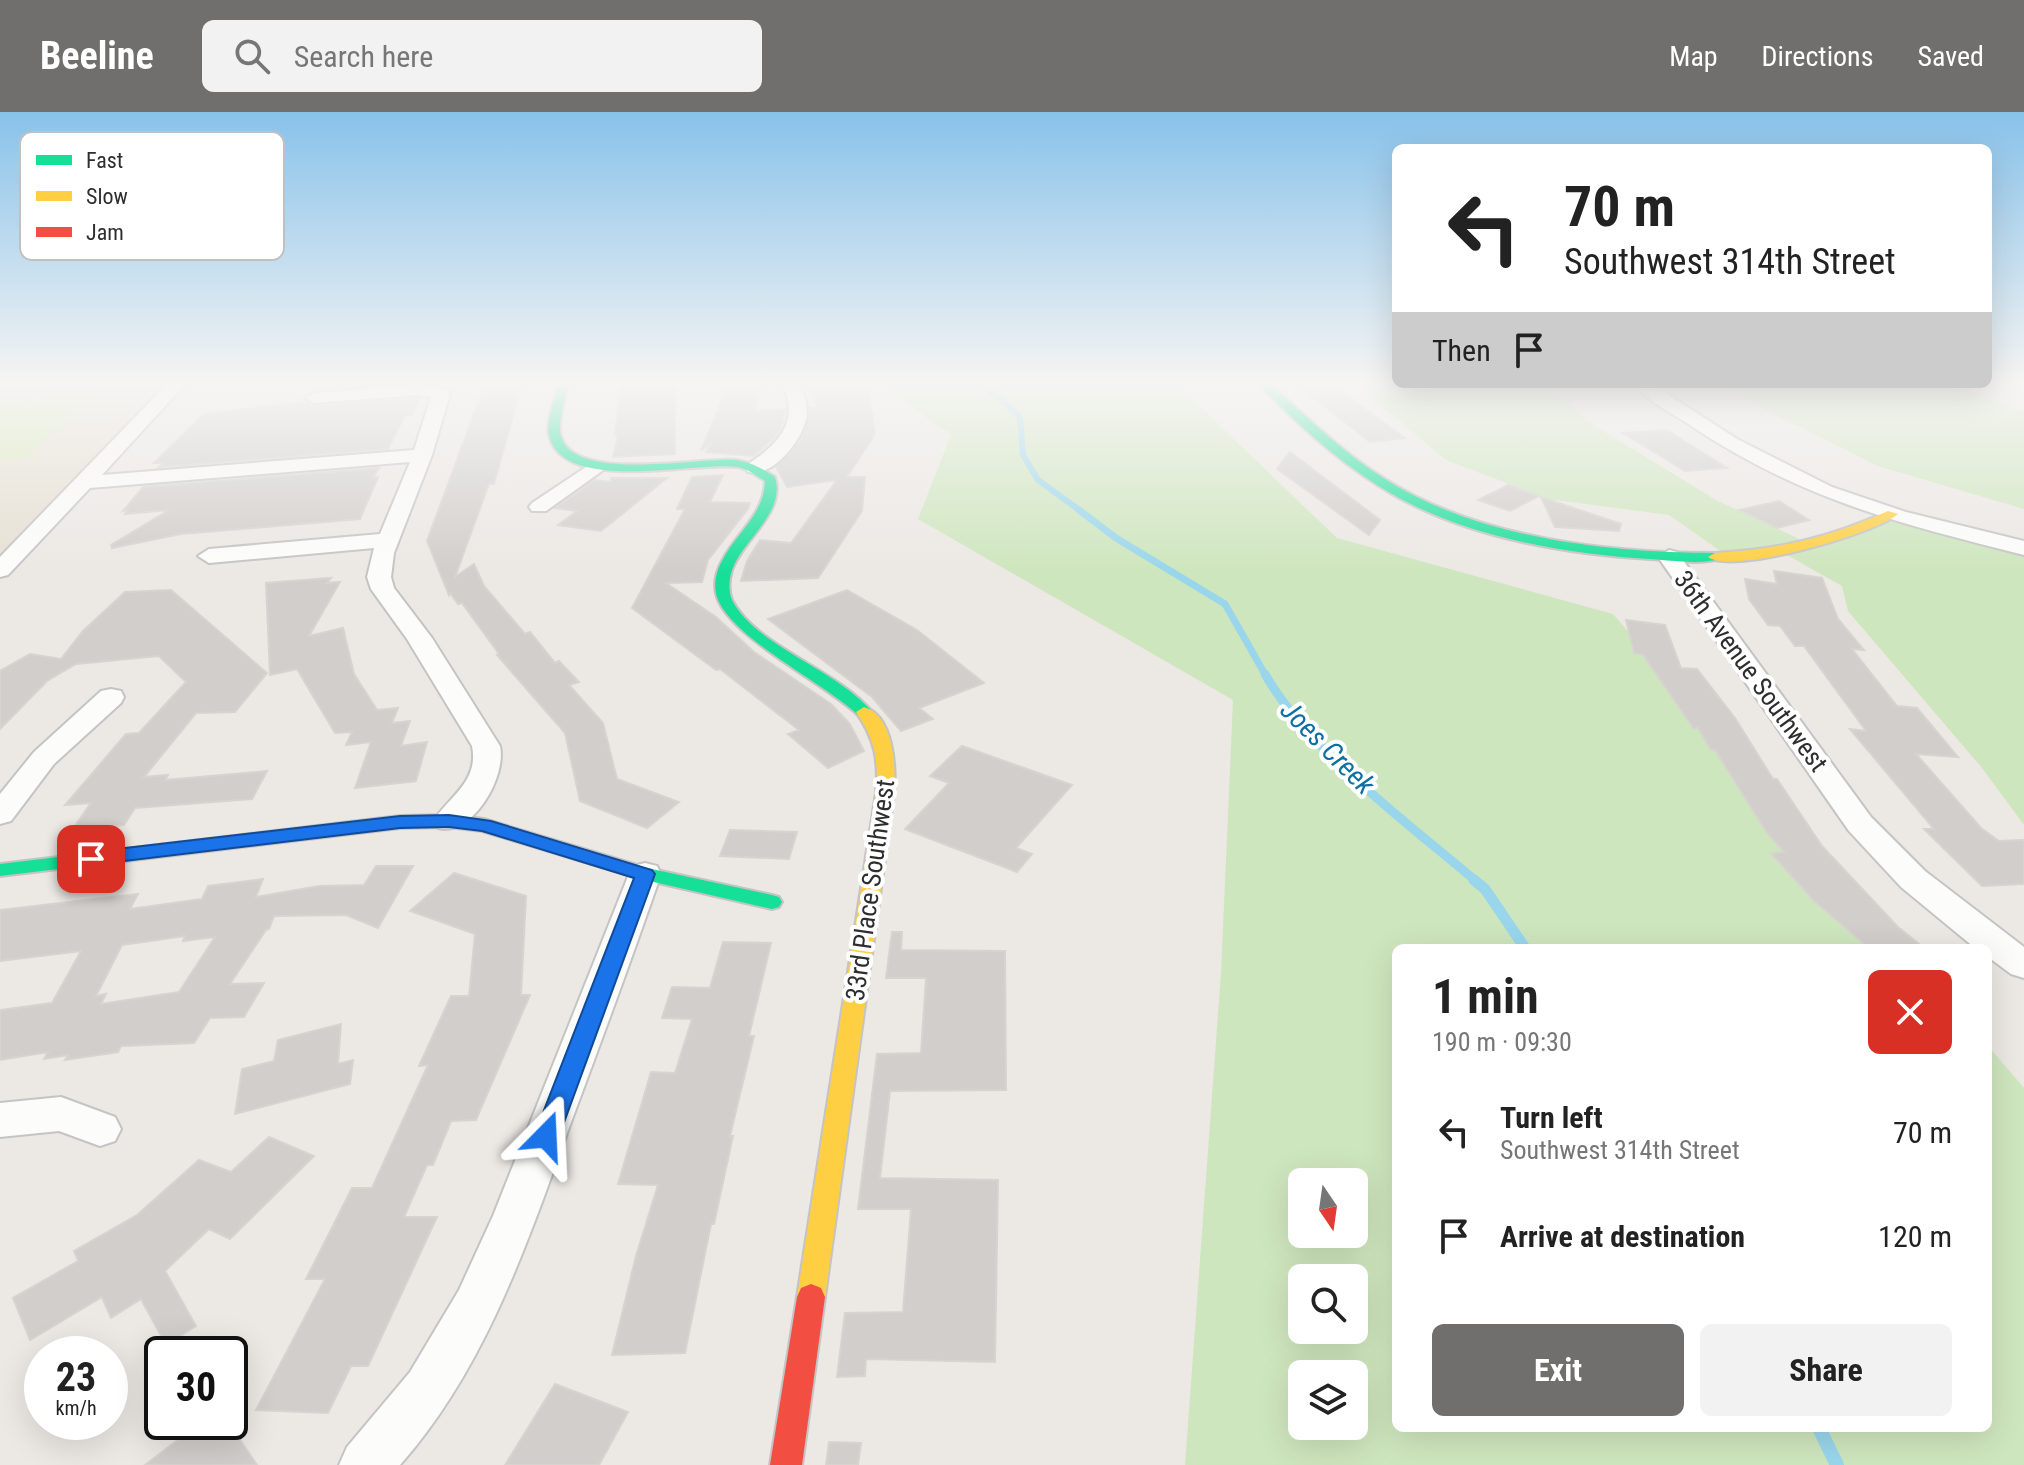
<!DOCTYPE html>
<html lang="en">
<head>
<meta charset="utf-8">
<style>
	:root { --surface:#fff; --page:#f2f2f2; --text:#222; --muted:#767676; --accent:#706f6e }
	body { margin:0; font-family:"Roboto Condensed",sans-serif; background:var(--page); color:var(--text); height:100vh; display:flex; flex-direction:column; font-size:30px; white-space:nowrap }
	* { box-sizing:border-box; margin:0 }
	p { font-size:26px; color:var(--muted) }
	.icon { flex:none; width:44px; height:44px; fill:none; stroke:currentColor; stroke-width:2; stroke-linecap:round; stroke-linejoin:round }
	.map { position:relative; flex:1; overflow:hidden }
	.panel { position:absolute; left:1392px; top:832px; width:600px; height:488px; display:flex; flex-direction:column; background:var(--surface); border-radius:12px; box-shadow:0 8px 32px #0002 }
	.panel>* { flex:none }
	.banner { position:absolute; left:1392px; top:32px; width:600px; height:244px; border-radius:12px; box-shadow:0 8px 32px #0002; background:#fff; color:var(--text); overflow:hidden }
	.needle { width:52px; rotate:167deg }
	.fabs { position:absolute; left:1288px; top:1056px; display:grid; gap:16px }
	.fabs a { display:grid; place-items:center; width:80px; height:80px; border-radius:12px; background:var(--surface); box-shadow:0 8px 32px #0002; font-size:40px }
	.speed { position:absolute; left:24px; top:1224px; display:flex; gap:16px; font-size:40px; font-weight:700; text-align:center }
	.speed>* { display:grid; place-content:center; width:104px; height:104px; border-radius:50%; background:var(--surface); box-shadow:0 8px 32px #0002; line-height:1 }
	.speed small { font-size:20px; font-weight:400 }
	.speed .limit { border:4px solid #111; border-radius:12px; background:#fff; color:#111 }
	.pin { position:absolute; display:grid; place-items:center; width:68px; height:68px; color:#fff; margin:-34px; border-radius:16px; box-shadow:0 4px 12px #0006 }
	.me { position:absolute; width:88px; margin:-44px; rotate:21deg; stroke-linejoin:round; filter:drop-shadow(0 0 6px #0008) }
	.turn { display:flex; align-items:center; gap:28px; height:168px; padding:0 40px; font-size:36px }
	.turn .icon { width:104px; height:104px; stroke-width:2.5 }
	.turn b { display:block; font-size:56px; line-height:68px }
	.then { display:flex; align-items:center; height:76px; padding:0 40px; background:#0003; gap:16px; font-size:30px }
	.round { display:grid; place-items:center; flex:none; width:84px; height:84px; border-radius:12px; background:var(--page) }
	.summary { display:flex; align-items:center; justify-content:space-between; height:136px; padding:0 40px }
	h1 { font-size:48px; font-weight:700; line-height:60px }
	.button { display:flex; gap:16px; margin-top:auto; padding:16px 40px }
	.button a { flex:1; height:92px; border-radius:12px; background:var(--accent); color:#fff; font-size:32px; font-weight:700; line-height:92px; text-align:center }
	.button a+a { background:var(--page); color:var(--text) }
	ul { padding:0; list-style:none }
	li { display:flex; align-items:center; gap:24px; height:104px; padding:0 40px }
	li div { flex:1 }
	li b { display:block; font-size:30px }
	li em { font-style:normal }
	header { display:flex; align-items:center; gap:48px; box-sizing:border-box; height:112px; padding:0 40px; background:var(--accent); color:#fff }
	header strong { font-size:38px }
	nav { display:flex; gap:44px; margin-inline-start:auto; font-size:28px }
	.search { width:560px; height:72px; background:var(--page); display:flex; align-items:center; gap:20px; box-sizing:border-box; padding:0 28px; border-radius:12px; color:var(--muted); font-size:30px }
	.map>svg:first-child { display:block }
</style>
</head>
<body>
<header>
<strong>Beeline</strong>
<div class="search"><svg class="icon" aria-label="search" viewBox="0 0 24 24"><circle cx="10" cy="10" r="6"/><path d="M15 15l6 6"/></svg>Search here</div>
<nav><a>Map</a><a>Directions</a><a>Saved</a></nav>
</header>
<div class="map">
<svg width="2024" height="1353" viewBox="0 0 2024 1353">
	<rect width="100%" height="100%" fill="#ece8e4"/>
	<path fill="#e6e0d3" d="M0 269H180L0 458Z"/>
	<g fill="#cee6be" fill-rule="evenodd">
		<path d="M875 269H1173L1337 426 1613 502 1903 836H1396V1316H1988V934L2024 976V1353H1185L1221 861 1233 588 918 407 951 323ZM1302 1070H1354V1122H1302ZM1302 1166H1354V1218H1302ZM1302 1262H1354V1314H1302Z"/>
		<path d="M1351 269 1545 272 1592 312 1716 388 1814 434 1892 402 2024 436V713L1982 656 1848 499 1842 474 1780 439 1729 445 1669 403 1548 387 1446 348Z"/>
		<path d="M1726 272H1951L2024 300V397L1878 354 1760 295Z"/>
	</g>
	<path fill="#d9eabb" d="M94 282 33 339 39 341 23 347 0 348V291Z"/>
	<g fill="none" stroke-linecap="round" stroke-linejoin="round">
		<path stroke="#99d6ec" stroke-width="6" d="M980 269 1020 305 1023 343 1038 368 1082 400"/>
		<path stroke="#99d6ec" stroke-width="7" d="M1079 398 1116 426 1225 492 1266 564"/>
		<path stroke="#99d6ec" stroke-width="9" d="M1265 562C1308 638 1409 712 1477 770"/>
		<path stroke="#99d6ec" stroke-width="11" d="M1474 768 1485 777 1525 836"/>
		<path stroke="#99d6ec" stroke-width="14" d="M1819 1316 1837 1353"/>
	</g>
	<g fill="#d1cecb" stroke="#d7d4d0" stroke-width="2" fill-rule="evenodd">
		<path d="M334 269H429L334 276Z"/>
		<path d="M486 269H523L494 372H489L455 465 474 452 484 474 525 522 530 520 555 551 559 549 579 570 569 573 603 611 617 667 679 690 647 716 580 689 565 621 497 543 499 542 462 491 458 492 450 481 449 483 427 429Z"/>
		<path d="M675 269V342L613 345 618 323H615L621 272Z"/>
		<path d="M730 269H764L754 299 786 297 781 316 775 325 754 344 706 340 712 330 701 339Z"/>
		<path d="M1292 269H1327L1405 326 1370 330Z"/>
		<path d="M868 277 875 322 847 365H865L862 399 818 466 741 469 747 449 760 428 791 431 837 368 787 375 776 355 801 327 810 296H818L811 279Z"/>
		<path d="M420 286 412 303H405L388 337 159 355 163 351H154L204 302 306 290 314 294Z"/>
		<path d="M1667 318 1727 356 1685 359 1623 321Z"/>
		<path d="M1290 340 1380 408 1369 423 1277 357Z"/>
		<path d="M379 356 373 366 378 365 360 407 181 422 112 436 111 433 169 398 125 402 128 398 123 399 143 375Z"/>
		<path d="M723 363 710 390 750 391 748 397 708 448 702 470 666 471 716 505 754 540 831 592 850 612 864 639 828 656 788 622 799 618 720 557 716 558 632 496 685 397H677L692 365Z"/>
		<path d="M611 366H667L601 419 558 413 577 399 555 396 594 368 611 370Z"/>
		<path d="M1508 373 1539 384 1510 399 1478 388Z"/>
		<path d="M1541 385 1621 412 1619 419 1555 415Z"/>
		<path d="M1779 389 1809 408 1777 416 1739 398Z"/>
		<path d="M1774 459 1822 466 1838 507 1864 538 1852 537 1897 594 1917 596 1958 645 1916 642 1981 716 1999 729 2024 728V772L1982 774 1924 717H1934L1850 617 1866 619 1804 534H1795L1780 514 1768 513 1749 487 1745 467 1777 472Z"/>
		<path d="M331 466 327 471 340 470 309 524 343 516 354 562 377 598 398 596 392 611 410 609 401 634 427 630 416 669 355 676 371 630 346 633 352 620 335 621 297 557 270 563 266 471Z"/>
		<path d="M171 478 267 561 235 600 196 601 144 665 168 663 165 668 267 659 252 687 135 696 124 713 72 718 91 691 65 693 126 622 139 621 186 570 159 544 76 552 47 569 0 617V559L30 542 61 547 83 519 125 480Z"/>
		<path d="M847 478 917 518 984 571 919 596 933 607 901 619 872 585 768 507Z"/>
		<path d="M1626 508 1665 513 1681 556 1697 557 1735 606 1773 667H1777L1822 734 1898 815 1924 836H1869L1814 789 1771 741 1784 740 1767 721 1715 638H1711L1697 615 1694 617 1643 543 1634 541Z"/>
		<path d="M962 634 1072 673 1016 736 1032 742 1017 760 905 717 949 671 930 664Z"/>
		<path d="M730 718 797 720 789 747 720 744Z"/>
		<path d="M376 754H413L378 816 346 803 274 804 269 817 266 818 230 872 264 871 244 905 210 906 194 931 121 934 118 940 65 948 68 943 44 947 48 940 0 948V898L52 891 81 839 0 849V798L138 782 130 797 202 787 208 774 263 767 256 785 319 774 364 773ZM185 824 183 829 215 825 179 880 101 892 106 882 96 884 122 833Z"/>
		<path d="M454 761 526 784 521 883H530L476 1008 451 1009 433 1053H427L404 1105H437L368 1254H351L328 1301 256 1298 325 1167H306L352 1076H372L428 953 419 954 451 884H469L475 822 410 799Z"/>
		<path d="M892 820H902L901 838 1005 839 1006 978 890 979 880 1066 998 1068 995 1250 866 1247 865 1264 837 1265 845 1201 903 1200 911 1097H858L877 942 921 941 926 866H886Z"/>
		<path d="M723 830 771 831 749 924H754L730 1024H733L714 1112H711L685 1241 612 1243 636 1144 658 1073 618 1072 651 960 675 961 692 907 662 906 672 875 710 876Z"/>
		<path d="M341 912 338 952 353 948 350 972 235 1002 242 957 274 949 278 928Z"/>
		<path d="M269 1025 314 1044 230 1127 209 1117 165 1159 196 1214 166 1233 141 1187 111 1206 102 1185 30 1228 13 1186 78 1149 74 1139 137 1103 199 1048 231 1060Z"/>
		<path d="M555 1272 628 1300 599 1353H505Z"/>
		<path d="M201 1310H228L257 1353H145Z"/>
		<path d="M829 1330 861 1331 858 1353H826Z"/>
	</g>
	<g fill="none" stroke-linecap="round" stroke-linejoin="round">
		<g stroke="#c5c4c5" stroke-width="4">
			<g id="street">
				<path d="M170 269H188L102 363 414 338 431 285 418 283 314 291 305 286 314 281 418 273 447 278 450 282 432 343 394 441 391 465 394 476 432 526 500 634C507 665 472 725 438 716L433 709C451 683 479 669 472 634L407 527 371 477 367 465 374 436 209 451 198 444 209 437 380 422 410 350 90 376 8 463 0 465V445Z"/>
				<path d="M781 269H797C804 281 809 293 806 307 802 328 773 366 748 360L745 356 748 352C780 331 801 308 781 269Z"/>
				<path d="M1633 272H1652L1737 327 1832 375 1906 400 2024 429V443C1898 411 1803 388 1693 315 1673 302 1648 289 1633 272Z"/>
				<path d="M595 349 602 351 605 355 602 359 546 399H532L529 395 532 391Z"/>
				<path d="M1669 438 1677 440 1871 705 1925 759 2024 835V866L2011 862 1988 845V836H1975L1901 775 1849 719 1658 445Z"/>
				<path d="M111 577 121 579 124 585 121 591 54 652 11 709 0 712V682L34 640 101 579Z"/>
				<path d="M645 751 657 754 661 762C632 846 601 930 570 1013 527 1132 485 1257 400 1353H339L347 1335 410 1260 459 1178 493 1104 629 762 633 754Z"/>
				<path d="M61 985 115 1005 121 1017 115 1029 100 1034 59 1019 0 1025V991Z"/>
			</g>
		</g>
		<g stroke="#c5c4c5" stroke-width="4">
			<g id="fast">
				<path d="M559 269H569C566 284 557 310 561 324 573 371 698 345 736 348 751 350 763 357 775 365 786 401 743 427 732 458 729 468 728 478 732 488 755 534 838 558 872 600L870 603H858C824 571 731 526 717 485 713 473 716 460 722 449 736 421 764 403 765 369 757 364 748 357 738 355 696 349 562 383 549 323 546 309 556 284 559 269Z"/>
				<path d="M1256 269H1267C1305 303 1342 340 1385 367 1477 426 1608 441 1715 441L1722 445C1710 454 1667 448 1650 447 1565 442 1467 425 1392 382 1342 353 1295 311 1256 269Z"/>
				<path d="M449 703 484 707 647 756 772 783 779 785 782 790 779 795 772 797 645 768 482 719 449 715 400 716 0 764V752L400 704Z"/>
			</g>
		</g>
		<g stroke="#c5c4c5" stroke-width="4">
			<g id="slow">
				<path d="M1888 399 1898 402C1875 422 1732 463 1708 445L1715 441C1777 438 1831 425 1888 399Z"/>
				<path d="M864 595C894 604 896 656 894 681L825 1185 821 1194 811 1198 801 1194 797 1185 876 681C879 649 875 627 856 600Z"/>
			</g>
		</g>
		<g stroke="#c5c4c5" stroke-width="4">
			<path id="jam" d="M811 1172 821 1176 825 1185 802 1353H770L797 1185 801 1176Z"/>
		</g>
		<use href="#street" fill="#fcfcfb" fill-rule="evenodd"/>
		<use href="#fast" fill="#16e098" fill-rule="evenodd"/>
		<use href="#slow" fill="#ffcf43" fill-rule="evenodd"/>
		<use href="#jam" fill="#f24e42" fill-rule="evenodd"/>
	</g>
	<linearGradient id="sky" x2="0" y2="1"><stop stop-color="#88c2ea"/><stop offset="0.59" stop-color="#f6f5f3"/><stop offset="1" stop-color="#f6f5f3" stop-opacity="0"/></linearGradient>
	<rect width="2024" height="459" fill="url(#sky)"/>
	<path fill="#1a73e8" stroke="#114b97" stroke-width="2" d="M449 703 491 709 652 758 655 762 559 1024 555 1032 546 1035 537 1032 534 1024 634 766 482 719 449 715 400 716 91 753 81 747 91 740 400 704Z"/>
	<g text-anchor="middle" stroke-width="8" stroke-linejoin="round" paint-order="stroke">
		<g font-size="26" fill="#2e2e2e" stroke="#fff">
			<text transform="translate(1751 559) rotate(54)" y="9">36th Avenue Southwest</text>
			<text transform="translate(870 778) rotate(-82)" y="9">33rd Place Southwest</text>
		</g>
		<g font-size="28" font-style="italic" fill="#0d6fa3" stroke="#fff">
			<text transform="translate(1328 635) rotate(45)" y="10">Joes Creek</text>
		</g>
	</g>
	<rect x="20" y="20" width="264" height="128" rx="12" fill="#fff" stroke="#c0c0c0" stroke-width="2"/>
	<rect x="36" y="43" width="36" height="10" fill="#16e098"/>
	<rect x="36" y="79" width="36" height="10" fill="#ffcf43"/>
	<rect x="36" y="115" width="36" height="10" fill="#f24e42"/>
	<g font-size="22" fill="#2e2e2e">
		<text x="86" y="56">Fast</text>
		<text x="86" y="92">Slow</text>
		<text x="86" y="128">Jam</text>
	</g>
</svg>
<div class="fabs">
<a><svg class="needle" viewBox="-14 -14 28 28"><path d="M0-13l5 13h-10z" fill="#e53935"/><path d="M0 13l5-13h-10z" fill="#767676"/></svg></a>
<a><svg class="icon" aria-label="search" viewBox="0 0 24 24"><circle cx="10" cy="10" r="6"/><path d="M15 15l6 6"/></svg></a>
<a><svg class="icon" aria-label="layers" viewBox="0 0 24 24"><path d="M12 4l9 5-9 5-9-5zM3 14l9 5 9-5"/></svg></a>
</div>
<div class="speed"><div>23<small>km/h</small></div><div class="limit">30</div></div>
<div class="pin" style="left:91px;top:747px;background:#d93025"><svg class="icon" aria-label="arrive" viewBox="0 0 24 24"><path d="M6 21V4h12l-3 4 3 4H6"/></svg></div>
<svg class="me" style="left:546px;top:1024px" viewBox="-20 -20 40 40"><path d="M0-17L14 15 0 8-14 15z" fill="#1a73e8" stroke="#fff" stroke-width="4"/></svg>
<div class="banner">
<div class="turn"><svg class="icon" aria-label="left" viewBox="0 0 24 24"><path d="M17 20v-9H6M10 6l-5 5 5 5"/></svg><div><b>70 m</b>Southwest 314th Street</div></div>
<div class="then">Then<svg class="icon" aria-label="arrive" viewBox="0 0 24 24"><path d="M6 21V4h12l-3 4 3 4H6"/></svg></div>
</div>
<section class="panel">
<div class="summary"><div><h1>1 min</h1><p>190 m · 09:30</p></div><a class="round" style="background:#d93025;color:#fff"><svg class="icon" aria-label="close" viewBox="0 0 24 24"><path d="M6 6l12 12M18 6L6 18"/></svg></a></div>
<ul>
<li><svg class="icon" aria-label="left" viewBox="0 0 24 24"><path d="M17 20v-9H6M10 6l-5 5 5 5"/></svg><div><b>Turn left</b><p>Southwest 314th Street</p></div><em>70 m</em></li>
<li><svg class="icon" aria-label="arrive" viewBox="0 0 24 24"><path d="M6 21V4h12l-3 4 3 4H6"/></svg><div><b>Arrive at destination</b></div><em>120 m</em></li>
</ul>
<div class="button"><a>Exit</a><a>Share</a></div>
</section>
</div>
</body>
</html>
